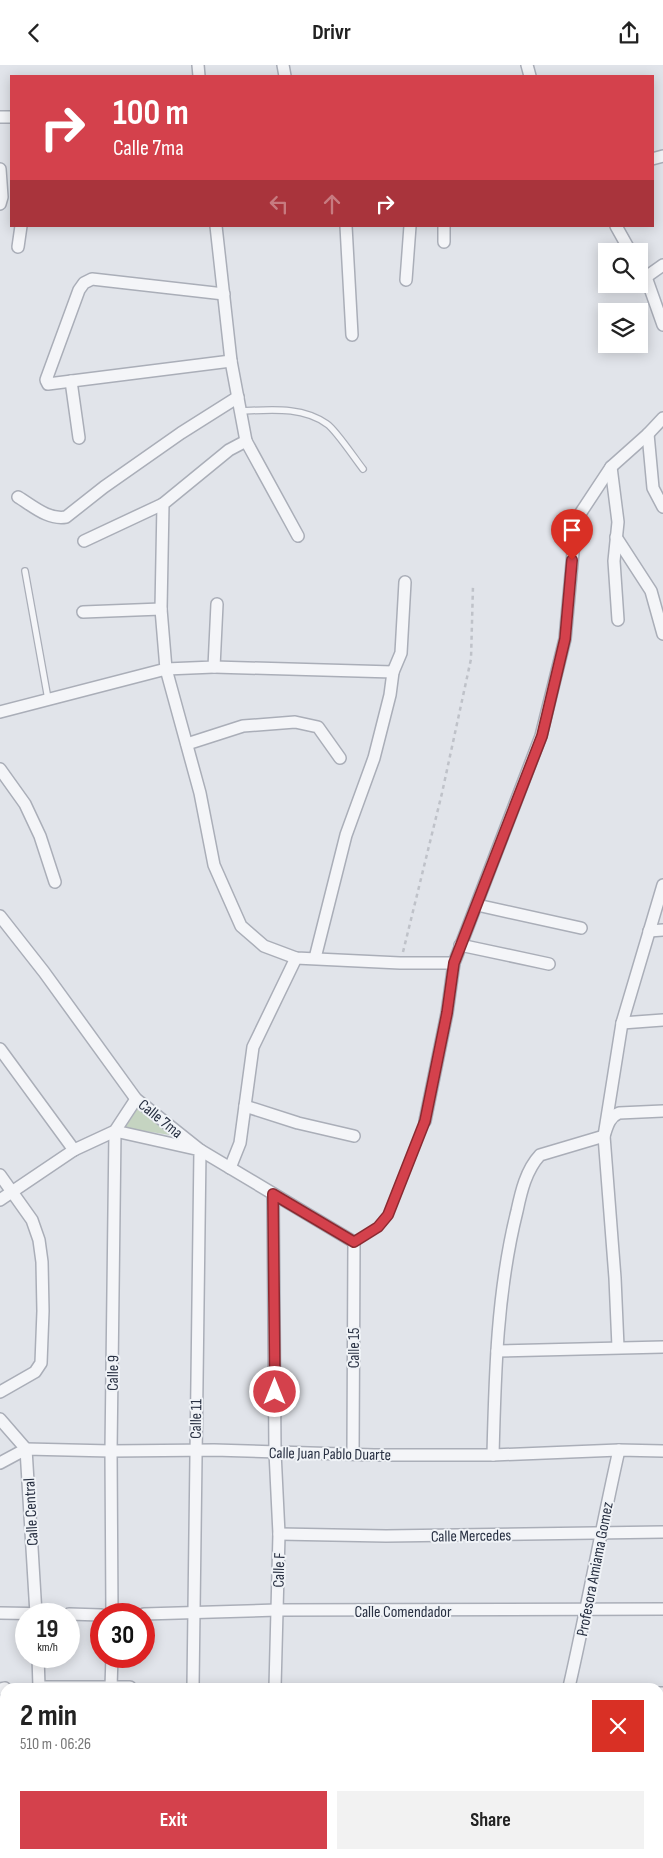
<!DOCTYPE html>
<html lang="en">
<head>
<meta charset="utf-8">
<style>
	:root { --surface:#fff; --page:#f2f2f2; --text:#222; --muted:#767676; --accent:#d4414c }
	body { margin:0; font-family:"Sofia Sans Condensed",sans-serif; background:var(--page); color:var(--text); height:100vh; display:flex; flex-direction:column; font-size:19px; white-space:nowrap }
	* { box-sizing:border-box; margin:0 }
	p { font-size:16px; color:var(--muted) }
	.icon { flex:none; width:28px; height:28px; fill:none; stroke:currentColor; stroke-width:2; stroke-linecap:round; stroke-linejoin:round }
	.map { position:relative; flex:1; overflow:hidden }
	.side { position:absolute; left:0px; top:1618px; width:664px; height:176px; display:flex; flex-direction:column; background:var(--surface); border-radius:15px 15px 0 0; box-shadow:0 2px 12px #0003 }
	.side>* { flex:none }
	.guide { position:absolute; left:10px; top:10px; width:644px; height:152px; border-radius:0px; box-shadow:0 2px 12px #0003; background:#d4414c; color:#fff; overflow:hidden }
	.tools { position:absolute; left:598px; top:178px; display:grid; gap:10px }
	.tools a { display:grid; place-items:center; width:50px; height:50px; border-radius:0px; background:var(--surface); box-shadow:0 2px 12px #0003; font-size:25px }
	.speed { position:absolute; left:15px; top:1538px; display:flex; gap:10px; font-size:25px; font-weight:700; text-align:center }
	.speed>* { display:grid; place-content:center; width:65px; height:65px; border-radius:50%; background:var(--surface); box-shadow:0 2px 12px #0003; line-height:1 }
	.speed small { font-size:12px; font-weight:400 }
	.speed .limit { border:8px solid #d22; background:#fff; color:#111 }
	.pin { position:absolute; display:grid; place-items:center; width:42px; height:42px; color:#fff; margin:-51px -21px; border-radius:50% 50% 50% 0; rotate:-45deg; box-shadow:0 0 5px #0007 }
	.pin .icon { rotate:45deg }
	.me { position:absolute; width:55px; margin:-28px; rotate:0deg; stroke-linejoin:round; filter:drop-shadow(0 0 4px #0008) }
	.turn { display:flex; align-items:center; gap:18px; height:105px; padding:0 20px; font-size:22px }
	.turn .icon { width:65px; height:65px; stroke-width:2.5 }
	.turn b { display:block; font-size:35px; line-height:42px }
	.lanes { display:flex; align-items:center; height:48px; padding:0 20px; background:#0003; justify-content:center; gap:25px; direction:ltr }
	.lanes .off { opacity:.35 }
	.round { display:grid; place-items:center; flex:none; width:52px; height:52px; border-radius:0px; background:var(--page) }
	.head { display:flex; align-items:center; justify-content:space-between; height:85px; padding:0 20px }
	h1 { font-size:30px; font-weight:700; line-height:38px }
	.cta { display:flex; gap:10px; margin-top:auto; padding:10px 20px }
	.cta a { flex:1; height:58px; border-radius:0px; background:var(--accent); color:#fff; font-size:20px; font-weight:700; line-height:58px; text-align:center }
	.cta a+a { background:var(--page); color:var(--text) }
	header { display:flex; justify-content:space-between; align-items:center; height:65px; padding:0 20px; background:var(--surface); font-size:22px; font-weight:700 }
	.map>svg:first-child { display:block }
</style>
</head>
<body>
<header><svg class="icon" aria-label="back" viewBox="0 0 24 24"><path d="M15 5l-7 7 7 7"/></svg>Drivr<svg class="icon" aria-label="share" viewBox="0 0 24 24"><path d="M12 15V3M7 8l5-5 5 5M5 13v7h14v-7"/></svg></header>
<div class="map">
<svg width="663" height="1793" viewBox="0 0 663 1793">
	<rect width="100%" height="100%" fill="#e1e4ea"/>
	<path fill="#c5d4c1" d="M138 1043 177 1071 125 1063Z"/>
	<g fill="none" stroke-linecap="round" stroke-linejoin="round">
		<g stroke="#aaaeb8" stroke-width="8">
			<g id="lane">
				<path d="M241 346C270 345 302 341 327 359 336 365 355 394 363 404"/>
				<path d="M25 506 48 634"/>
				<path d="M354 1177 378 1162 388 1150 425 1056"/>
			</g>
		</g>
		<g stroke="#aaaeb8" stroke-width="14">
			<g id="street">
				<path d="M198 0 199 11"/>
				<path d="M283 0 285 11"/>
				<path d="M527 0 530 11"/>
				<path d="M0 52H11"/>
				<path d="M652 94 663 91"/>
				<path d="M0 104 2 132 0 139"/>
				<path d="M216 161 231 296 246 376 229 385 163 439 161 544 166 604 200 728 214 800 241 861 264 881 296 893 400 898H454"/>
				<path d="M346 161 352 270"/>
				<path d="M616 161 630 186"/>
				<path d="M444 177V161"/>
				<path d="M18 182 21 161"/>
				<path d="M639 201 646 212 663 260"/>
				<path d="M646 212 663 200"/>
				<path d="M406 215 410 161"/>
				<path d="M224 229 92 214 84 218 79 225 46 315 48 319 231 296"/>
				<path d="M71 316 79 373"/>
				<path d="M648 369 653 423 663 442"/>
				<path d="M246 376 298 471"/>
				<path d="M611 402 618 457 614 496 618 555"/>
				<path d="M18 432C33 441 48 455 66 452L104 422 181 368 238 332"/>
				<path d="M616 472 651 526 663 569"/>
				<path d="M84 476 163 439"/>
				<path d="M83 547 161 544"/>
				<path d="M214 602 393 607 401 588 405 517"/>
				<path d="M0 647 166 604 214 602 217 539"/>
				<path d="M187 679 243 661 295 657 318 662 340 693"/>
				<path d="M0 704 25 739 40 771 55 817"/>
				<path d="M477 840 581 863"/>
				<path d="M0 851 44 907 136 1034 200 1085 354 1177 353 1389"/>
				<path d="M649 866 663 865"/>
				<path d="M460 880 549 899"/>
				<path d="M315 893 346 770 374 693 390 630 393 607"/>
				<path d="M622 958 663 955"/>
				<path d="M0 984 74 1085"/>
				<path d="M245 1041 253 982 296 893"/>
				<path d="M425 1056 447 948 454 898 541 671 565 574 576 455 611 402 648 369 663 353"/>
				<path d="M230 1103 240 1078 245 1041 298 1058 354 1071"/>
				<path d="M0 1110 32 1155 39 1175 42 1197 43 1246 41 1298 35 1307 0 1327"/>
				<path d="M273 1129 275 1387 279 1469 275 1622"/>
				<path d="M0 1135 74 1085 115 1066 136 1034"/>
				<path d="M618 1282 615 1213 604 1071 622 958 663 820"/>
				<path d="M497 1286 663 1282"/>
				<path d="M0 1354 26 1384 36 1549"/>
				<path d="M493 1390C495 1308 497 1226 517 1146 521 1127 526 1105 540 1090L604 1071C607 1062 609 1052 619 1048L663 1046"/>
				<path d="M0 1398 26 1384 111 1386 214 1385 374 1390H493L619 1385 663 1386"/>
				<path d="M279 1469 386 1471 663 1467"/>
				<path d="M0 1548 57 1549"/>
				<path d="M69 1549 101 1550"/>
				<path d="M112 1549 111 1386 115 1066 200 1085 193 1622"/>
				<path d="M144 1549 277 1545 663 1544"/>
				<path d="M38 1591 39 1622"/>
				<path d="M41 1622H130"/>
				<path d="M111 1622 112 1591"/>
				<path d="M569 1622C587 1544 601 1464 619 1385"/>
				<path d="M0 1624 5 1623"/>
				<path d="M659 1628H663"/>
				<path d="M659 1771H663"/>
				<path d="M56 1789V1793"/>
				<path d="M276 1789V1793"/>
				<path d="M524 1789V1793"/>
				<path d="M186 1793V1789"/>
				<path d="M340 1793V1789"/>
			</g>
		</g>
		<path stroke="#bfc2c9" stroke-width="2.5" stroke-dasharray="4 4" stroke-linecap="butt" d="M403 887 442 728 471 594 473 521"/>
		<use href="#lane" stroke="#f4f5f8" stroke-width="5.5"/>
		<use href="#street" stroke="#f4f5f8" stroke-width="11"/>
	</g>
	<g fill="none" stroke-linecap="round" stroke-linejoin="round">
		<g stroke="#8a2a31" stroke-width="12">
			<path id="route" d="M275 1327 273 1129 354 1177 378 1162 388 1150 425 1056 447 948 454 898 542 671 565 574 572 495"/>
		</g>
		<use href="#route" stroke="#d4414c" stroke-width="9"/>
	</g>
	<g text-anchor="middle" stroke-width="4" stroke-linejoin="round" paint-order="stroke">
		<g font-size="16" fill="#283042" stroke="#f0f3f7">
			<text transform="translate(161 1053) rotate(39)" y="6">Calle 7ma</text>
			<text transform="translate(353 1283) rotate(-90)" y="6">Calle 15</text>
			<text transform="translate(112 1308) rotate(-89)" y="6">Calle 9</text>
			<text transform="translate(195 1354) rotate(-89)" y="6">Calle 11</text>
			<text transform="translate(330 1388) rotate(1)" y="6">Calle Juan Pablo Duarte</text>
			<text transform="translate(30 1447) rotate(-93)" y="6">Calle Central</text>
			<text transform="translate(471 1470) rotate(-1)" y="6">Calle Mercedes</text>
			<text transform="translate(594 1504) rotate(-79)" y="6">Profesora Amiama Gomez</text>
			<text transform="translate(278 1505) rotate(-88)" y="6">Calle F</text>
			<text x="403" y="1552">Calle Comendador</text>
		</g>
	</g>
</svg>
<div class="tools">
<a><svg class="icon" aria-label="search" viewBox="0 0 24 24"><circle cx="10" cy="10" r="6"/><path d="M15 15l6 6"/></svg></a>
<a><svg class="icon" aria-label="layers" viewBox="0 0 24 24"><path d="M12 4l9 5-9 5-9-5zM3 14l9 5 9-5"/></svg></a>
</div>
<div class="speed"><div>19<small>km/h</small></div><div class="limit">30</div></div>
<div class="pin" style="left:572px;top:495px;background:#d93025"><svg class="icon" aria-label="arrive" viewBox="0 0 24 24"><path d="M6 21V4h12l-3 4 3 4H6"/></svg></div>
<svg class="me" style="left:275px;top:1327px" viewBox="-20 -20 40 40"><circle r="17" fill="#d4414c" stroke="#fff" stroke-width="3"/><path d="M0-11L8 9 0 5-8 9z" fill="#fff"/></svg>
<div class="guide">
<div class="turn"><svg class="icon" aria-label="right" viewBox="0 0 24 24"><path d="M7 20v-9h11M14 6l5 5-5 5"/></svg><div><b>100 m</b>Calle 7ma</div></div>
<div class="lanes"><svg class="icon off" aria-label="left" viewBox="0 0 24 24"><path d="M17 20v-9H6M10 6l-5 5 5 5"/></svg><svg class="icon off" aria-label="ahead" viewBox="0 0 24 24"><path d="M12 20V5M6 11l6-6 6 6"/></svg><svg class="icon" aria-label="right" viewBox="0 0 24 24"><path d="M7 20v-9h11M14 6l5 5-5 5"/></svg></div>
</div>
<section class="side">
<div class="head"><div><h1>2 min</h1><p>510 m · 06:26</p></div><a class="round" style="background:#d93025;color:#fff"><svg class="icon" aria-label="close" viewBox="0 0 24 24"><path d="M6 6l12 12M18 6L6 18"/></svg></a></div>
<div class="cta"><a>Exit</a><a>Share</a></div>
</section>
</div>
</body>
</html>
